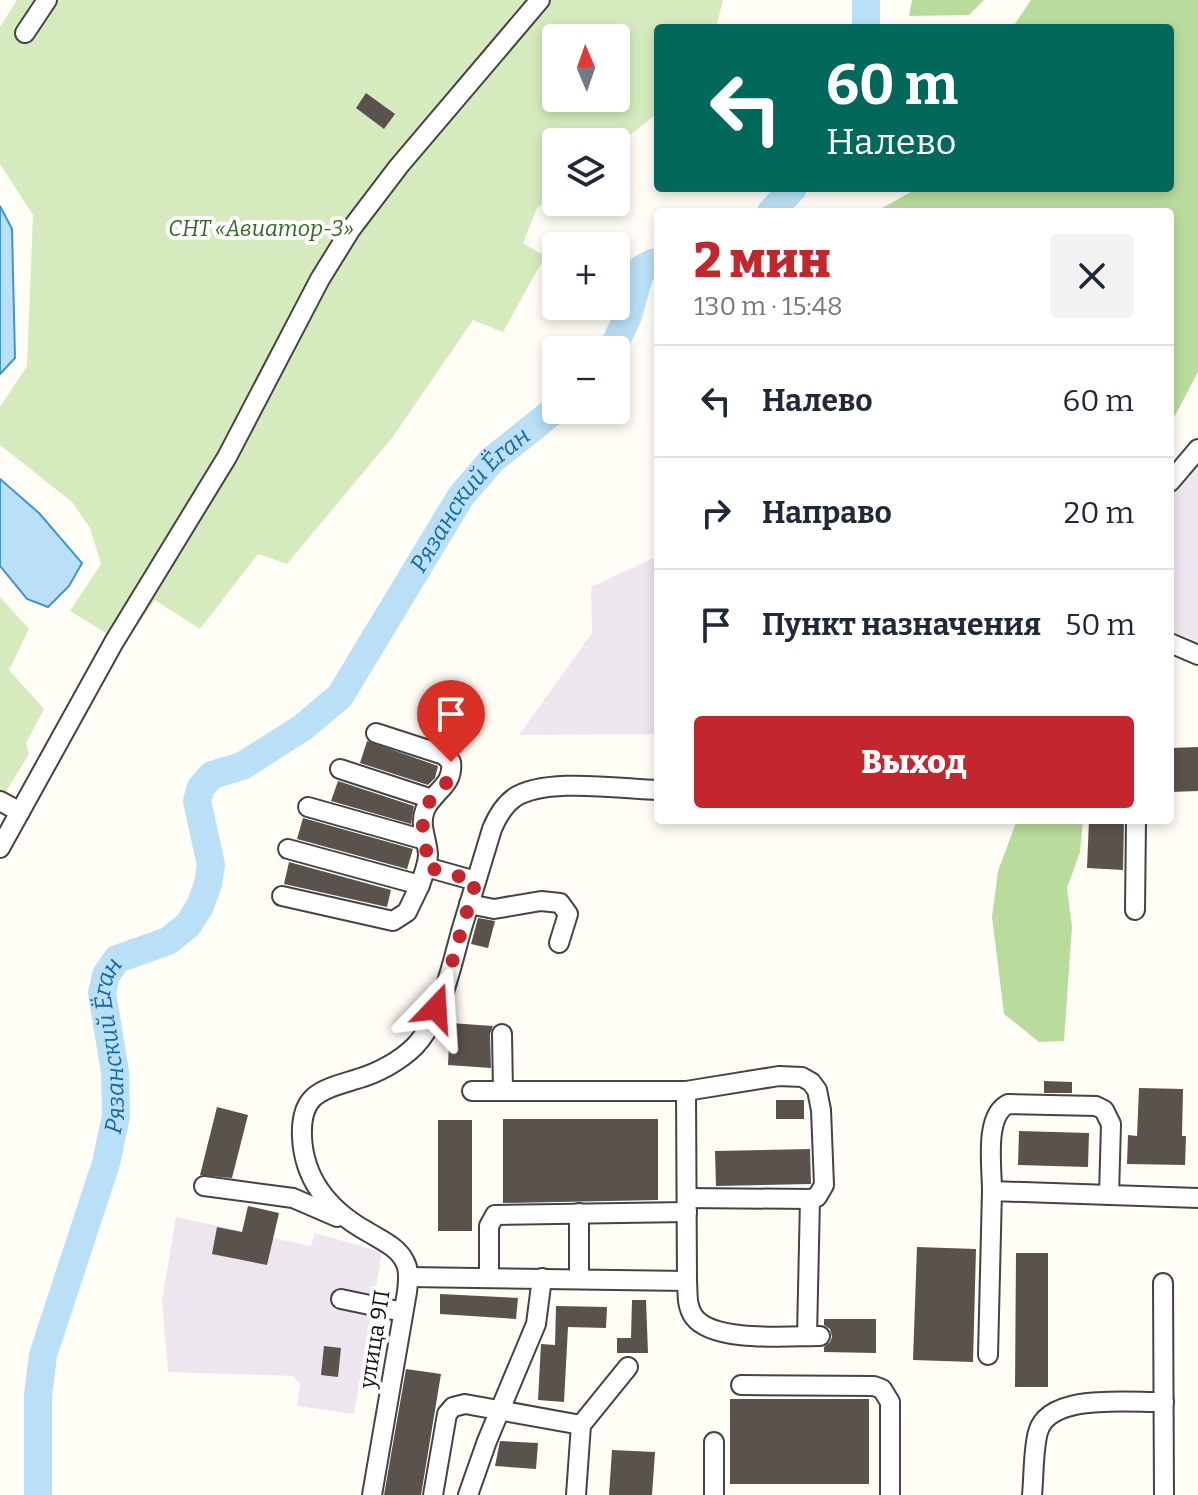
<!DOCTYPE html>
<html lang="ru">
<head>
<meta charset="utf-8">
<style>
	:root { --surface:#fff; --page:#f2f2f3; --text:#1f2937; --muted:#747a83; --line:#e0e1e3; --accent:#c4262e }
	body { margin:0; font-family:Bitter,serif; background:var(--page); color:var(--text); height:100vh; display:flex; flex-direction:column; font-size:30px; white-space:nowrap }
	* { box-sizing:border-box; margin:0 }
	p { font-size:26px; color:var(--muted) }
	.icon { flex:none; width:44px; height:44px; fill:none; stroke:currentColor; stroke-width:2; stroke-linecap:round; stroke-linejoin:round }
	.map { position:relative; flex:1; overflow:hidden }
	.drawer { position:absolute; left:654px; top:208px; width:520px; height:616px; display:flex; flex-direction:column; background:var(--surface); border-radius:8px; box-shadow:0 4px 12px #0003 }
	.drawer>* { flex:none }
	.banner { position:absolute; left:654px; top:24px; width:520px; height:168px; border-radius:8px; box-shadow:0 4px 12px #0003; background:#00695c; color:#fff; overflow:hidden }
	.needle { width:52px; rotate:358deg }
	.buttons { position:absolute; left:542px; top:24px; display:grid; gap:16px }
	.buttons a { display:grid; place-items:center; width:88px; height:88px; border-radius:8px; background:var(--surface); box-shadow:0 4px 12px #0003; font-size:40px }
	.pin { position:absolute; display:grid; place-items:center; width:68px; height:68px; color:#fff; margin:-82px -34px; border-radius:50% 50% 50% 0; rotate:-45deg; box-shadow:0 0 8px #0007 }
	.pin .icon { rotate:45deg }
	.me { position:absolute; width:88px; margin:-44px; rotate:20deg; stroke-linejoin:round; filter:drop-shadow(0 0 6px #0008) }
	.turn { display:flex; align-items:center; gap:28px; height:168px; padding:0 40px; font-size:36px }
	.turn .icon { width:104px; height:104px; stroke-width:2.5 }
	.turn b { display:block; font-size:56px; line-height:68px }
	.round { display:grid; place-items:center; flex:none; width:84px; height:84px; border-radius:8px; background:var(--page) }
	.overview { display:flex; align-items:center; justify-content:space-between; height:136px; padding:0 40px }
	h1 { font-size:48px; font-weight:800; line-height:60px; color:var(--accent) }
	.action { display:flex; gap:16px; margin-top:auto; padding:16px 40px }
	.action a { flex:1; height:92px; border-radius:8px; background:var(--accent); color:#fff; font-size:32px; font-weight:800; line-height:92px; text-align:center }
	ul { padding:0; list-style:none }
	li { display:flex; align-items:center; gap:24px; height:112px; padding:0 40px; border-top:2px solid var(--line) }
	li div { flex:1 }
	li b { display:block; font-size:30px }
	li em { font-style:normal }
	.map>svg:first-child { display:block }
</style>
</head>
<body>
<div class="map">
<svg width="1198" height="1495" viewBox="0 0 1198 1495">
	<rect width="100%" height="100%" fill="#fffdf5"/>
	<g fill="#eee6ef">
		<path d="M1198 460V642L1170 631V491Z"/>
		<path d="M658 556V734L519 735 592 633 591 587Z"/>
		<path d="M176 1217 311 1246 315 1233 382 1252 354 1414 297 1406 300 1384 293 1376 168 1372 162 1300Z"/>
	</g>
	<g fill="#d5ebbd" fill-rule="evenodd">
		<path d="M17 0H723L716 28H658V112L616 147V142H556V193L537 208 523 243 545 256 503 332 473 320 392 438 287 564 258 554 200 629 155 600 124 644 70 611 101 564 90 528 72 502 0 445V407L27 366 33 215 0 164V27ZM556 38H616V98H556Z"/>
		<path d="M0 597 29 629 9 670 44 709 26 743 29 754 0 801Z"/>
	</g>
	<g fill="#b9dc9c">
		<path d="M912 0H984L969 15 909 16Z"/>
		<path d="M1031 0H1198V372L1170 425V212H875L918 188H1170V28H1012Z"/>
		<path d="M1017 820H1083L1080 852 1067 888 1072 926 1064 1041 1039 1042 1004 1014 992 917 998 871Z"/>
	</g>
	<g fill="#b9e0f7" stroke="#3f96cf" stroke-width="2">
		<path d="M0 206 12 229 15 358 0 374Z"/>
		<path d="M0 479 39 513 82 563 69 586 48 607 27 599 0 566Z"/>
	</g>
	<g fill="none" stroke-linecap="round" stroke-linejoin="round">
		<g stroke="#b9e0f7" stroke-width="28">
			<path d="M866 28V0"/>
			<path d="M771 212 793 188"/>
			<path d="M612 350 628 316 641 269 652 263 658 267"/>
			<path id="s1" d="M38 1495V1396L43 1355 106 1163 116 1116 115 1072 102 993 106 975 117 959 168 941 188 925 200 906 208 884 211 865 197 801 201 787 212 775 242 766 302 728 340 696 461 496 492 460 556 409"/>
		</g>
	</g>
	<g fill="#5a524d">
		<path d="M366 93 395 114 384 129 356 108Z"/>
		<path d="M367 741 438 766 435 778 428 785 360 763Z"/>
		<path d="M1198 747V791L1170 792V748Z"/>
		<path d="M338 781 414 806 411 824 331 801Z"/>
		<path d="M303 818 413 849 407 869 297 839Z"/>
		<path d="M1089 820H1124L1123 870 1087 868Z"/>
		<path d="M289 862 391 890 387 907 284 884Z"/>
		<path d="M478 918 495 921 488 948 471 944Z"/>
		<path d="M450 1023 493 1026 490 1034 491 1068 448 1065Z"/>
		<path d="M1044 1081 1072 1082V1093H1044Z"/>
		<path d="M1139 1088 1183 1089 1182 1136H1186L1185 1165 1127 1164 1128 1135 1137 1136Z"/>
		<rect x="776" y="1100" width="28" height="19"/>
		<path d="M217 1107 248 1115 232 1178 200 1175Z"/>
		<path d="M503 1119H658V1200L503 1203Z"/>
		<rect x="438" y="1120" width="34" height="111"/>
		<path d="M1019 1131 1089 1133 1088 1167 1018 1165Z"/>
		<path d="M810 1149 811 1184 716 1186 715 1151Z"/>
		<path d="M248 1206 279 1213 267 1265 212 1254 217 1227 242 1232Z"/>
		<path d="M917 1247 976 1249 973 1362 913 1360Z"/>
		<path d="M1016 1253H1048V1387H1015Z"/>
		<path d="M440 1294 518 1298 516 1319 440 1314Z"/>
		<path d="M632 1300H646L648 1353H617V1338H631Z"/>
		<path d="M556 1306 607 1307 606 1328 568 1327 564 1402 538 1400 541 1344 555 1345Z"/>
		<path d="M824 1319H876V1353L824 1352V1347L830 1342 832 1337 830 1329 824 1325Z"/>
		<path d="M324 1346 341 1348 338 1377 321 1375Z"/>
		<path d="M406 1369 441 1374 421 1495H384Z"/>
		<rect x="730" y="1399" width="139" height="85"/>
		<path d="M500 1441 538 1443 536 1469 495 1466Z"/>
		<path d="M612 1450 655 1452 652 1495H609Z"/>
	</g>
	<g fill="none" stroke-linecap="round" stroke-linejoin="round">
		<g stroke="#444" stroke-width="22">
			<g id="minor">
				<path d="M25 33 47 0"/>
				<path d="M1170 482 1198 449"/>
				<path d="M1170 643 1198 655"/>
				<path d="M376 733 444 755 451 762C454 786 433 791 425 810 419 826 427 838 428 854 428 865 423 875 420 885"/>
				<path d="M340 769 432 799"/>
				<path d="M0 801 20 812"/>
				<path d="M308 807 425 840"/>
				<path d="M0 848 114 642 227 457 320 279 351 229 399 166 540 0"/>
				<path d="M426 867 476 881"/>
				<path d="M282 896 393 921 407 912 420 885 288 849"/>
				<path d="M469 904 494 909 541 901 560 903 568 914 559 943"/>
				<path d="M1135 910 1136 820"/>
				<path d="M502 1034 503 1091"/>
				<path d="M472 1091H686L687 1281"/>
				<path d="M686 1091 779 1076 802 1077 811 1082 817 1090 821 1110 824 1185 817 1197 810 1199 687 1198"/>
				<path d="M204 1186 293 1198 337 1217"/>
				<path d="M992 1191C992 1166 984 1116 1008 1104L1096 1106 1104 1110 1111 1124 1109 1195"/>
				<path d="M408 1277 687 1281C688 1293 686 1306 694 1317 714 1343 789 1336 820 1336"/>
				<path d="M489 1278V1226L495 1215 687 1212"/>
				<path d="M579 1279V1213"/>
				<path d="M1163 1283 1164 1495"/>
				<path d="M341 1299 403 1312"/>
				<path d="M807 1336 810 1199"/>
				<path d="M988 1355 992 1191 1198 1198"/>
				<path d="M741 1385 874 1386 882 1389 890 1402V1495"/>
				<path d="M714 1442V1495"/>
				<path d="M372 1495 407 1292C408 1282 410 1271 405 1262 398 1247 381 1240 368 1232 330 1211 304 1181 302 1137 300 1093 322 1090 357 1079 378 1073 400 1061 415 1046 441 1019 452 963 462 928 472 895 482 862 492 829 497 817 503 806 514 798 545 777 621 789 658 790"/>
				<path d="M433 1495 447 1414 453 1407 465 1404 581 1425"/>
				<path d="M468 1495 487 1441 536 1324 542 1278"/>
				<path d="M576 1495 581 1425 628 1367"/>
				<path d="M1032 1495C1034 1475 1033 1451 1038 1432 1049 1392 1131 1403 1164 1402"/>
			</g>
		</g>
		<use href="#minor" stroke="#fff" stroke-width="18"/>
	</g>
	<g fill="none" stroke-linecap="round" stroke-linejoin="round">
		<path stroke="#c4262e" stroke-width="14" stroke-dasharray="0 25.2" d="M436 1008 448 976 476 881 426 867C430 848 418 830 425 810 432 791 454 787 451 762"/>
	</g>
	<g text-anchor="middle" stroke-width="8" stroke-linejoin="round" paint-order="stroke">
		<g font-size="22" font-style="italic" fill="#2f6b1f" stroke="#fff">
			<text x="261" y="236">СНТ «Авиатор-3»</text>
		</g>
		<g font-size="22" fill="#111" stroke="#fff">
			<text transform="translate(374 1339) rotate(-81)" y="8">улица 9П</text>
		</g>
		<g font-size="24" font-style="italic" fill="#1768a6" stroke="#fff">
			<text dy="8" stroke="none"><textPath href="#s1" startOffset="1182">Рязанский Ёган</textPath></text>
			<text dy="8" stroke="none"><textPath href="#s1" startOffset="462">Рязанский Ёган</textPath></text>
		</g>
	</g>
</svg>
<div class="buttons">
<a><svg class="needle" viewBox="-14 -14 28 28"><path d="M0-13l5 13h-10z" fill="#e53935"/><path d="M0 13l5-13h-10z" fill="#747a83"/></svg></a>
<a><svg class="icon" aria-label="layers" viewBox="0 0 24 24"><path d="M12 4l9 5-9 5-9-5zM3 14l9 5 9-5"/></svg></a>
<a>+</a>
<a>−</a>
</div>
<div class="pin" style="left:451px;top:762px;background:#d93025"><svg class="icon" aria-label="arrive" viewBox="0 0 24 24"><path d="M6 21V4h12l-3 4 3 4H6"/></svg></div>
<svg class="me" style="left:436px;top:1008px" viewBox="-20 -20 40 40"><path d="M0-17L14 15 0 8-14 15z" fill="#c4262e" stroke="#fff" stroke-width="4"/></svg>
<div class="banner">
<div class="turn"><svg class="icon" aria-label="left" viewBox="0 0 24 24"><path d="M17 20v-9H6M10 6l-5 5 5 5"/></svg><div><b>60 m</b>Налево</div></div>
</div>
<section class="drawer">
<div class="overview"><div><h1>2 мин</h1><p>130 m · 15:48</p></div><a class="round"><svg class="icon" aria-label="close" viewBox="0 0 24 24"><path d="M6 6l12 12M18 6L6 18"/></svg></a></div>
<ul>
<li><svg class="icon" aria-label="left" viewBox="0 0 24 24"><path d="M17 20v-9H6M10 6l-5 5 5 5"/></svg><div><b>Налево</b></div><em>60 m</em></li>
<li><svg class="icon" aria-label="right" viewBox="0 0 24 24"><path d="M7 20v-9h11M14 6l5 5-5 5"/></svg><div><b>Направо</b></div><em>20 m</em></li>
<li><svg class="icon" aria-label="arrive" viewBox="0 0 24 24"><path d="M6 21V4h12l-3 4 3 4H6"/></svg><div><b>Пункт назначения</b></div><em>50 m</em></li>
</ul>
<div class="action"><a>Выход</a></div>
</section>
</div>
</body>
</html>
